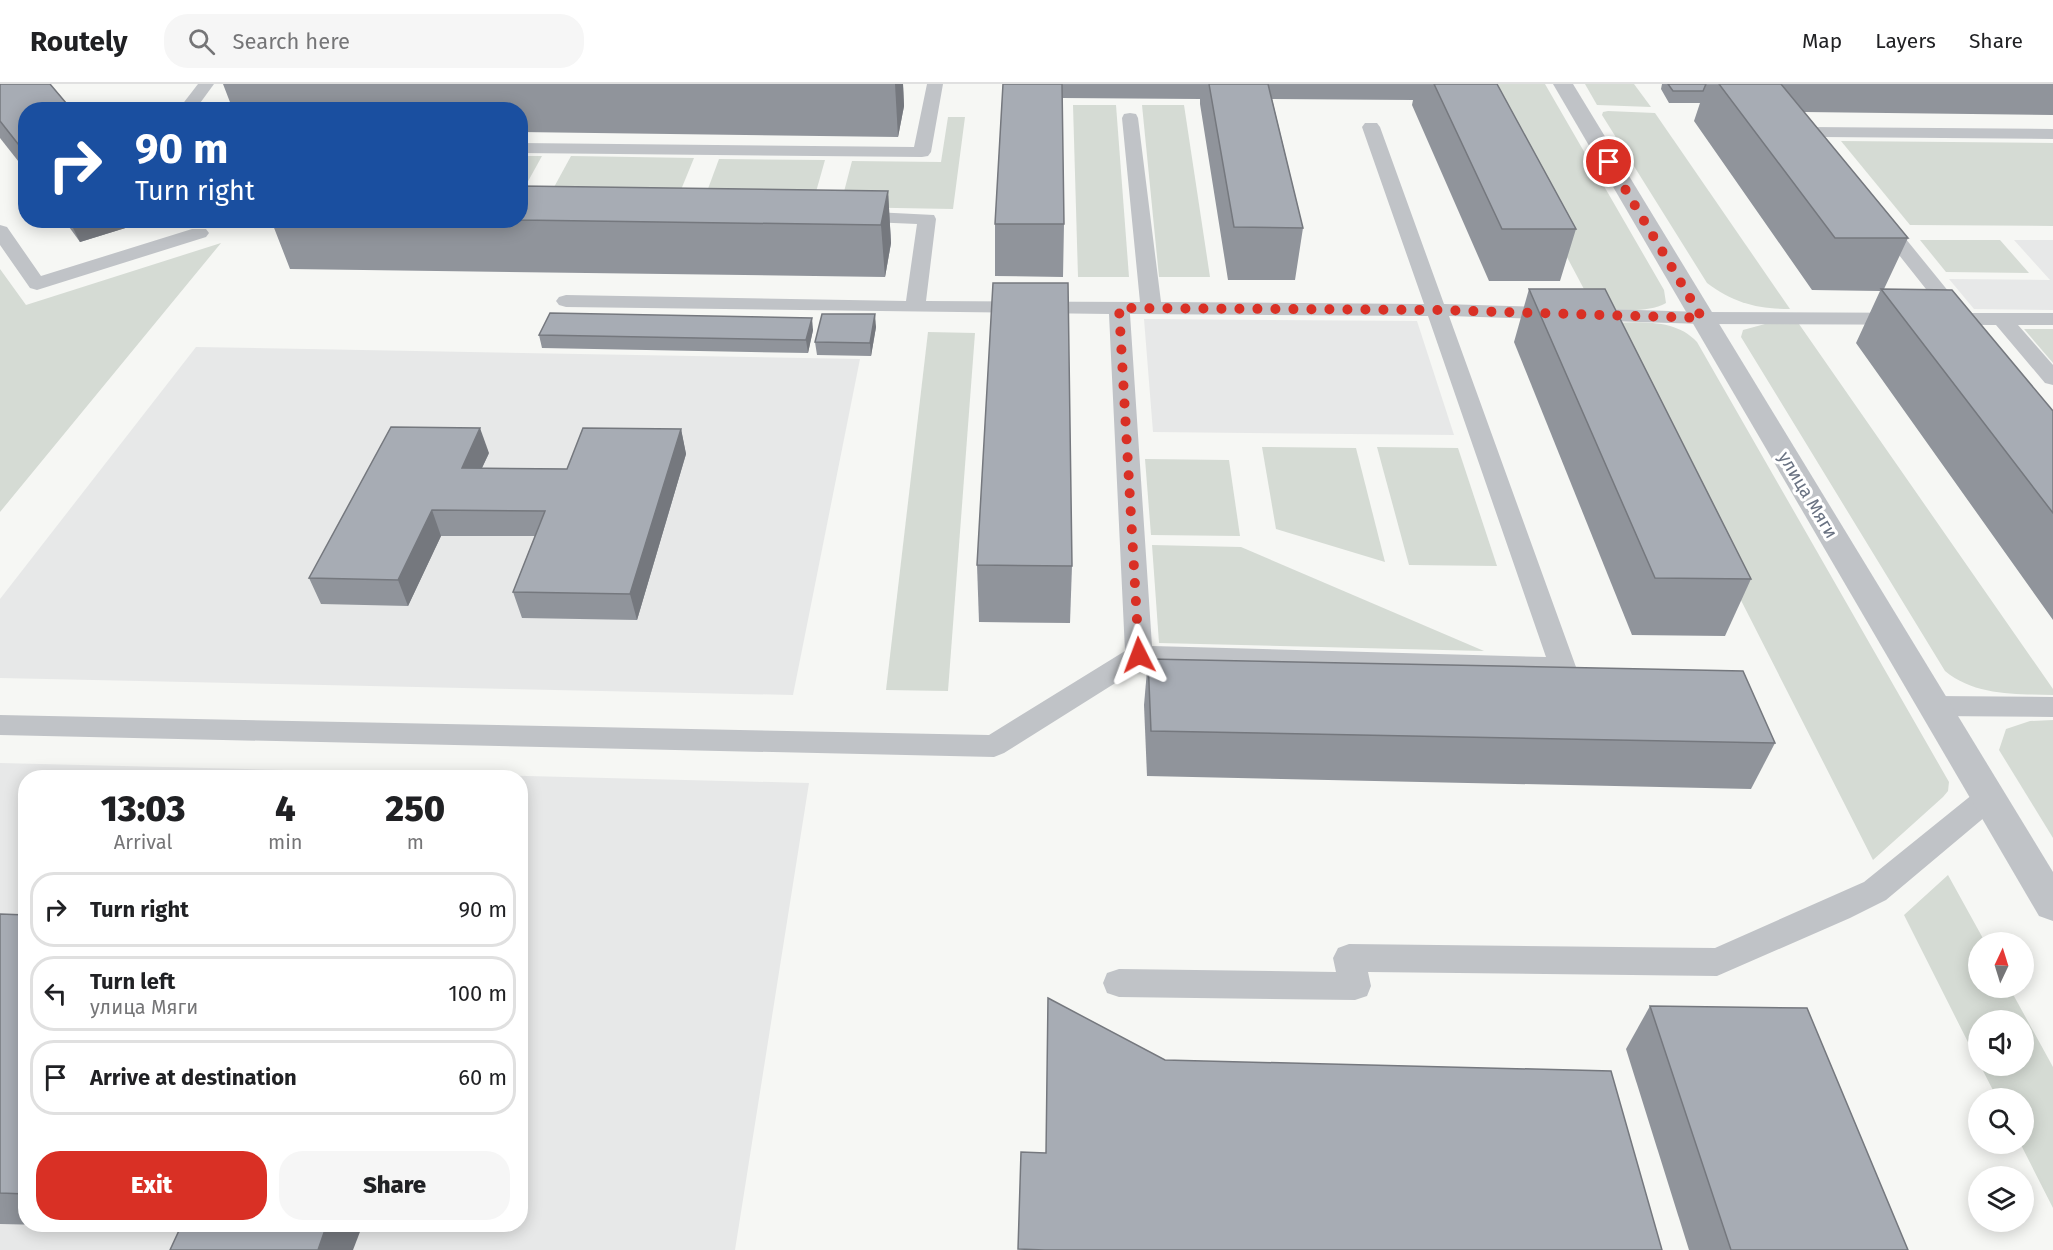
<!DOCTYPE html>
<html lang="en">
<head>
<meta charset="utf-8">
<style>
	:root { --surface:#fff; --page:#f6f6f6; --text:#202124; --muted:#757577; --line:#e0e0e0; --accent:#d93025 }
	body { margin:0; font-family:"Fira Sans",sans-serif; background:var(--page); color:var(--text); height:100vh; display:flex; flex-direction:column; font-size:22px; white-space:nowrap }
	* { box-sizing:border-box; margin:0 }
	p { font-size:20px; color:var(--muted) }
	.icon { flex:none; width:33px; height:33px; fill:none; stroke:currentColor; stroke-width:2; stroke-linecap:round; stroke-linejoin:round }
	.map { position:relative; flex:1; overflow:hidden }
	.sheet { position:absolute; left:18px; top:686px; width:510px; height:462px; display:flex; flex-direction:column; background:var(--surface); border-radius:24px; box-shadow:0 3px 15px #0003 }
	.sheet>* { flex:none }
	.hud { position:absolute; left:18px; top:18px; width:510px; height:126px; border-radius:24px; box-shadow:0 3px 15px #0003; background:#1a4fa0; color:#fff; overflow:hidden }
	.needle { width:39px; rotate:4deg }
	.fabs { position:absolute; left:1968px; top:848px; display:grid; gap:12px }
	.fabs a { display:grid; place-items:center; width:66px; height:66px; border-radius:50%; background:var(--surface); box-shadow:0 3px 15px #0003; font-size:30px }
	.pin { position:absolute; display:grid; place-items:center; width:51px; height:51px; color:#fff; margin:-26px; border:3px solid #fff; border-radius:50%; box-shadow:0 2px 6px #0007 }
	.me { position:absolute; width:66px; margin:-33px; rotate:357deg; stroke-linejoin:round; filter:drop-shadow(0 0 4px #0008) }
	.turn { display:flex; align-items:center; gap:21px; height:126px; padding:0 18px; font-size:27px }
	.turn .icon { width:78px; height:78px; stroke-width:2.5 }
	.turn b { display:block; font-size:42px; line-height:51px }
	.eta { display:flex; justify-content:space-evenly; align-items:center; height:102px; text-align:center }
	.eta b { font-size:36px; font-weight:800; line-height:42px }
	.action { display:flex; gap:12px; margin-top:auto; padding:12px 18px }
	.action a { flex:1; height:69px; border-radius:24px; background:var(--accent); color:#fff; font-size:24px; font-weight:800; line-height:69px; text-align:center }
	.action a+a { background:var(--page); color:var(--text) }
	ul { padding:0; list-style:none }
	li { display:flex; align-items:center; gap:18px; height:75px; margin:0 12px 9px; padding:0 6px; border:3px solid var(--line); border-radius:24px }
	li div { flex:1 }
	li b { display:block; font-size:22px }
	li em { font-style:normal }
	header { display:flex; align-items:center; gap:36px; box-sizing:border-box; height:84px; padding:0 30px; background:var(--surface); border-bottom:2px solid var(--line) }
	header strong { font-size:28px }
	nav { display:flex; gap:33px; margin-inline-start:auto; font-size:21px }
	.search { width:420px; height:54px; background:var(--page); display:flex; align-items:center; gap:15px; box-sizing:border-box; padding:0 21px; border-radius:24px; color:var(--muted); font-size:22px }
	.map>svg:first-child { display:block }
</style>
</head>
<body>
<header>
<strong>Routely</strong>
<div class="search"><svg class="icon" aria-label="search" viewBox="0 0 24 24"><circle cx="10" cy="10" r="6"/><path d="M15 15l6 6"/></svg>Search here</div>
<nav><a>Map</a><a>Layers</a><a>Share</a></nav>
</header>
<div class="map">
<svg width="2053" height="1166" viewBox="0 0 2053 1166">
	<rect width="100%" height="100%" fill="#f6f7f4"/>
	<g fill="#e7e8e8" fill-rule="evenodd">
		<path d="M2014 156H2053V226L1974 225 1949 195 2050 196Z"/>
		<path d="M1144 235 1417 237 1454 351 1153 348Z"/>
		<path d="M196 263 860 275 793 611 0 594V515Z"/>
		<path d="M0 679 809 699 735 1166H0ZM26 693H520V1140H26Z"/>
	</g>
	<g fill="#d5dbd4">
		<path d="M1475 0H1545L1664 206 1666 219C1646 230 1617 225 1594 224Z"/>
		<path d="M1585 0H1634L1651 23 1597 21Z"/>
		<path d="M1073 21H1116L1129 193H1078Z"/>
		<path d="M1142 21H1184L1210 193H1159Z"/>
		<path d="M1608 27 1655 29 1790 225C1757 225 1734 219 1707 199L1602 31 1603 28Z"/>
		<path d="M948 33H965L953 125 840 123 852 77 941 78Z"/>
		<path d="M1841 57 2053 59V142L1910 141Z"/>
		<path d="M521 72H542L521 110Z"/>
		<path d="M571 72 694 74 676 118 547 116Z"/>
		<path d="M719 75 825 76 812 122 702 121Z"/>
		<path d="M1920 156H2000L2029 189 1946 188Z"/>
		<path d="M221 159 0 428V185L26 221Z"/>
		<path d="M1600 239C1631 239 1674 232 1697 258L1949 698 1948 707 1943 713 1873 776Z"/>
		<path d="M1765 240H1799L2053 605V611C2016 610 1975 612 1945 587L1741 253 1743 246Z"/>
		<path d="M2024 245H2053V279Z"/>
		<path d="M928 248 975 249 948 607 886 606Z"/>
		<path d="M1262 363 1356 364 1385 478 1276 445Z"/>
		<path d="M1377 363 1458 364 1497 482 1409 481Z"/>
		<path d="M1145 375 1229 376 1240 452 1151 451Z"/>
		<path d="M1152 461 1241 463 1484 567 1159 559Z"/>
		<path d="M2053 636V754L1999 666 2006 645 2030 637Z"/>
		<path d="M1948 791 1985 858H1978V903H2009L2053 983V1124L2020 1059H2024V1014H1997L1980 981H2024V936H1978V978L1904 831Z"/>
	</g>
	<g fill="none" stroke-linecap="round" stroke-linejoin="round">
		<g fill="#c0c3c7" fill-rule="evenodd">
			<path d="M198 0H214L195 26H178Z"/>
			<path d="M927 0H943L931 68 928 72 922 73 520 69V59L914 63Z"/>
			<path d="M1130 29 1136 30 1138 34 1161 218 1424 220 1362 43 1365 39H1377L1380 43 1444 220 1702 228 1945 229 1872 137 1874 133H1888L1966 229H2053V241H2018L2053 281V301L2045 299 1996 241 1702 240 1449 232 1576 583 1573 590 1563 593 1144 581 1004 669 994 673 0 651V631L989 651 1125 567 1109 230 566 223 559 221 556 217 559 213 566 211 906 217 917 140 847 137 845 133 847 129 854 127 934 131 936 135 926 217 1140 218 1122 34 1124 30ZM1130 230 1428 232 1546 573 1152 562Z"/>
			<path d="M1809 43 2053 45V55L1823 53 1834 67 1831 71C1817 74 1808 59 1800 48L1803 44Z"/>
			<path d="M0 141 7 143 41 192 192 145H206L209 149 206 153 37 206 30 204 0 161Z"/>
			<path d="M1934 612 2053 613V633L1934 632 1924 629 1920 622 1924 615Z"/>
			<path d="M1988 703 1998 706 2003 714 1998 722 1886 816 1850 834 1717 892 1368 888 1371 902 1367 912 1355 916 1119 913 1107 909 1103 899 1107 889 1119 885 1336 888 1333 874 1338 864 1349 860 1715 864 1864 798 1978 706Z"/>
		</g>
		<path fill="#c0c3c7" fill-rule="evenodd" d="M1553 0H1573L2053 788V837L2039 832Z"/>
	</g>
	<g fill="#90949b">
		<path d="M0 0 26 26V87L0 54Z"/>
		<path d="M223 0H903L904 22 898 53 520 48V26H233Z"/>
		<path d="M1003 0H1497L1576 145 1560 197H1489L1412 21 1413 16 1272 15 1303 144 1295 196H1228L1200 20V15L1062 14 1064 140 1063 193 995 192V140Z"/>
		<path d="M1662 0H2053V31L1804 28 1908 154 1884 205 2053 327V536L1856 259 1880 207 1812 206 1694 37 1700 19H1669L1661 5Z"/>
		<path d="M888 107 891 159 885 193 290 185 271 136H520Z"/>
		<path d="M64 136H148V137L80 158Z"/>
		<path d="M1529 205 1751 495 1725 552 1632 551 1514 258Z"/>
		<path d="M876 243 871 272 817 271 815 258Z"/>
		<path d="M813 246 808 269 542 264 539 251Z"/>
		<path d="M681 345 686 370 637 536 522 534 513 508 535 452H441L408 522 321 520 309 494 489 369 482 384 567 385Z"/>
		<path d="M977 481 1072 482 1070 539 979 538Z"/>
		<path d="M1148 575 1775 659 1751 705 1147 692 1144 621Z"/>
		<path d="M0 830 26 831V1140H363L180 1144 0 1140Z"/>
		<path d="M1650 922 1908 1166H1689L1626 965Z"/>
	</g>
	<g fill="#75787e">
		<path d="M895 0H903L904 22 898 53Z"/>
		<path d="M888 107 891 159 885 193 881 141Z"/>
		<path d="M69 136H148V137L80 158Z"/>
		<path d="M875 230 876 243 871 272 870 259Z"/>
		<path d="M812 234 813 246 808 269 806 256Z"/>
		<path d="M480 344 489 369 470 409 462 384Z"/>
		<path d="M681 345 686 370 637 536 630 510Z"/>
		<path d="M432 426 441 452 408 522 398 496Z"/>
		<path d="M327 1140H363L353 1166H318Z"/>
	</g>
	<g fill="#a7acb4" stroke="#75787e" stroke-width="1.5">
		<path d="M0 0H50L72 26H26V70L0 37Z"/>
		<path d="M1003 0H1062L1064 140H995Z"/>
		<path d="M1209 0H1268L1303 144 1234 143Z"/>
		<path d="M1434 0H1497L1576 145H1502Z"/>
		<path d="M1668 0H1706L1703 7H1673Z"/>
		<path d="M1719 0H1781L1908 154H1835Z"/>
		<path d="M520 102 888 107 881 141 520 136Z"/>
		<path d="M993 199H1068L1072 482 977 481Z"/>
		<path d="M1529 205H1605L1751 495 1655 494Z"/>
		<path d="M1881 205 1952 206 2053 327V429Z"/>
		<path d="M550 229 812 234 806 256 539 251Z"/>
		<path d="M822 230H875L870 259 815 258Z"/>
		<path d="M391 343 480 344 462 384 567 385 583 344 681 345 630 510 513 508 545 427 432 426 398 496 309 494Z"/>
		<path d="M1148 575 1743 587 1775 659 1151 647Z"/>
		<path d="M0 830 26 831V1110L0 1109Z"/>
		<path d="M1048 914 1165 976 1611 987 1662 1166H1045L1018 1165 1021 1068 1046 1069Z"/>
		<path d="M1650 922 1807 924 1908 1166H1731Z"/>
		<path d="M182 1140H327L318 1166H170Z"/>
	</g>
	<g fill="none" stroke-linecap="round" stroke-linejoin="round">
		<path stroke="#d93025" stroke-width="10" stroke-dasharray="0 18" d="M1139 571 1119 224 1437 226 1702 234 1609 78"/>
	</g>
	<g text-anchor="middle" stroke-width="6" stroke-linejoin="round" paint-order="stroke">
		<g font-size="18" fill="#697282" stroke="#fff">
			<text transform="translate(1808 411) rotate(59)" y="6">улица Мяги</text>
		</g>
	</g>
</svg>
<div class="fabs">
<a><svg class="needle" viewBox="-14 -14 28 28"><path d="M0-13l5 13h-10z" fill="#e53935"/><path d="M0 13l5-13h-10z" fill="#757577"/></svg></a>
<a><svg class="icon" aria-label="sound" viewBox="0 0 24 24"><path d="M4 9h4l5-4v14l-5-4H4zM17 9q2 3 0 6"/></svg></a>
<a><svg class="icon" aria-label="search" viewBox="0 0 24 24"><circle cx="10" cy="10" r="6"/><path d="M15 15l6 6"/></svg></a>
<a><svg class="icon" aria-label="layers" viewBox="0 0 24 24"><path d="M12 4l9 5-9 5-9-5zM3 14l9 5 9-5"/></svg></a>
</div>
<div class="pin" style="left:1609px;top:78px;background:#d93025"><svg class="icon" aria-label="arrive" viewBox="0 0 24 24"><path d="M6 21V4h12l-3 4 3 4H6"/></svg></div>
<svg class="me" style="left:1139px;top:571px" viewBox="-20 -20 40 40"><path d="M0-17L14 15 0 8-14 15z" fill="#d93025" stroke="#fff" stroke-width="4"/></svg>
<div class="hud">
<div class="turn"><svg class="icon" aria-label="right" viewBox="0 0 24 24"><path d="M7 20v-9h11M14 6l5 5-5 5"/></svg><div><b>90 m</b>Turn right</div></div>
</div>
<section class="sheet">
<div class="eta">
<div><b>13:03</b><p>Arrival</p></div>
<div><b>4</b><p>min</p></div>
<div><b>250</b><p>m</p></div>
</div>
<ul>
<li><svg class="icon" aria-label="right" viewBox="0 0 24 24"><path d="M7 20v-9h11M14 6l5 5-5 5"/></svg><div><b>Turn right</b></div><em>90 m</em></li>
<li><svg class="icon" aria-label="left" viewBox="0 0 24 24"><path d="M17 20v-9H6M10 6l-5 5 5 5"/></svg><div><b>Turn left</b><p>улица Мяги</p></div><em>100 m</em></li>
<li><svg class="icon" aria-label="arrive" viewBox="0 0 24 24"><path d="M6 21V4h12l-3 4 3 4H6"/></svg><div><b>Arrive at destination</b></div><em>60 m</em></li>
</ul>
<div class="action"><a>Exit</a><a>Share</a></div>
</section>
</div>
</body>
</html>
